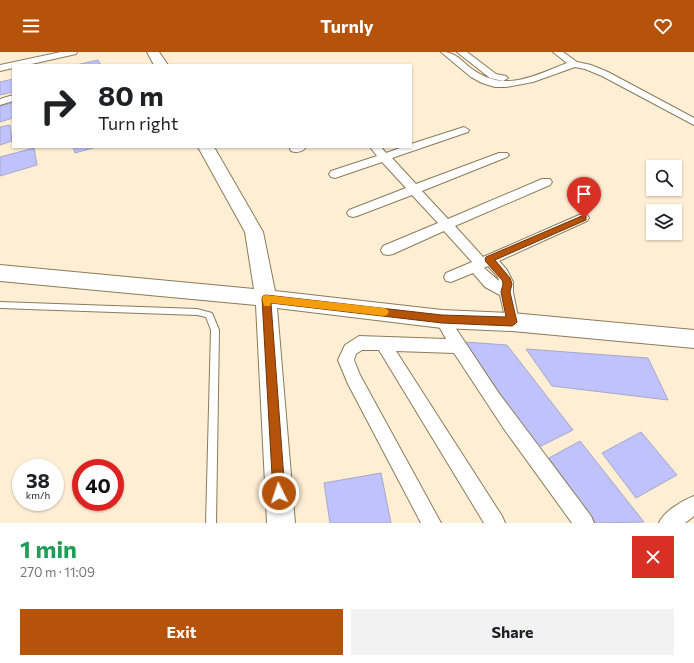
<!DOCTYPE html>
<html lang="en">
<head>
<meta charset="utf-8">
<style>
	:root { --surface:#fff; --page:#f2f2f2; --text:#202124; --muted:#757577; --accent:#b45309 }
	body { margin:0; font-family:Commissioner,sans-serif; background:var(--page); color:var(--text); height:100vh; display:flex; flex-direction:column; font-size:15px; white-space:nowrap }
	* { box-sizing:border-box; margin:0 }
	p { font-size:13px; color:var(--muted) }
	.icon { flex:none; width:22px; height:22px; fill:none; stroke:currentColor; stroke-width:2; stroke-linecap:round; stroke-linejoin:round }
	.map { position:relative; height:471px; overflow:hidden }
	.drawer { display:flex; flex-direction:column; background:var(--surface); flex:1 }
	.drawer>* { flex:none }
	.guide { position:absolute; left:12px; top:12px; width:400px; height:84px; border-radius:0px; box-shadow:0 1px 3px #0004; background:#fff; color:var(--text); overflow:hidden }
	.buttons { position:absolute; left:646px; top:108px; display:grid; gap:8px }
	.buttons a { display:grid; place-items:center; width:36px; height:36px; border-radius:0px; background:var(--surface); box-shadow:0 1px 3px #0004; font-size:20px }
	.speed { position:absolute; left:12px; top:407px; display:flex; gap:8px; font-size:20px; font-weight:700; text-align:center }
	.speed>* { display:grid; place-content:center; width:52px; height:52px; border-radius:50%; background:var(--surface); box-shadow:0 1px 3px #0004; line-height:1 }
	.speed small { font-size:10px; font-weight:400 }
	.speed .limit { border:6px solid #d22; background:#fff; color:#111 }
	.pin { position:absolute; display:grid; place-items:center; width:34px; height:34px; color:#fff; margin:-41px -17px; border-radius:50% 50% 50% 0; rotate:-45deg; box-shadow:0 0 4px #0007 }
	.pin .icon { rotate:45deg }
	.me { position:absolute; width:44px; margin:-22px; rotate:356deg; stroke-linejoin:round; filter:drop-shadow(0 0 3px #0008) }
	.turn { display:flex; align-items:center; gap:14px; height:84px; padding:0 20px; font-size:18px }
	.turn .icon { width:52px; height:52px; stroke-width:2.5 }
	.turn b { display:block; font-size:28px; line-height:34px }
	.round { display:grid; place-items:center; flex:none; width:42px; height:42px; border-radius:0px; background:var(--page) }
	.overview { display:flex; align-items:center; justify-content:space-between; height:68px; padding:0 20px }
	h1 { font-size:24px; font-weight:700; line-height:30px; color:#1e9e55 }
	.button { display:flex; gap:8px; margin-top:auto; padding:8px 20px }
	.button a { flex:1; height:46px; border-radius:0px; background:var(--accent); color:#fff; font-size:16px; font-weight:700; line-height:46px; text-align:center }
	.button a+a { background:var(--page); color:var(--text) }
	header { display:flex; justify-content:space-between; align-items:center; height:52px; padding:0 20px; background:var(--accent); color:#fff; font-size:18px; font-weight:700 }
	.map>svg:first-child { display:block }
</style>
</head>
<body>
<header><svg class="icon" aria-label="menu" viewBox="0 0 24 24"><path d="M4 6h16M4 12h16M4 18h16"/></svg>Turnly<svg class="icon" aria-label="heart" viewBox="0 0 24 24"><path d="M12 20l-8-8c-3-5 5-10 8-4 3-6 11-1 8 4z"/></svg></header>
<div class="map">
<svg width="694" height="471" viewBox="0 0 694 471">
	<rect width="100%" height="100%" fill="#feefd4"/>
	<g fill="#c0c2fd" stroke="#a6a8ca">
		<path d="M98 8 101 13H76Z"/>
		<path d="M13 27V40L0 43V30Z"/>
		<path d="M13 51V66L0 70V54Z"/>
		<path d="M10 73 12 89 0 93V75Z"/>
		<path d="M73 95H96L75 101Z"/>
		<path d="M34 96 37 113 0 124V105Z"/>
		<path d="M465 290 507 293 573 378 537 396Z"/>
		<path d="M526 297 648 306 668 348 552 334Z"/>
		<path d="M641 380 677 423 636 446 602 401Z"/>
		<path d="M580 389 644 470 596 471 549 406Z"/>
		<path d="M381 421 391 471H330L324 431Z"/>
	</g>
	<g fill="none" stroke-linecap="round" stroke-linejoin="round">
		<g stroke="#8b7b5b" stroke-width="2">
			<path id="lane" d="M0 250 197 257 212 261 219 278 216 471H206L211 278 206 265 197 263 0 256Z"/>
		</g>
		<g stroke="#8b7b5b" stroke-width="2">
			<g id="street">
				<path d="M61 0H77L76 2 27 13H13V16L0 19V13Z"/>
				<path d="M441 0C456 0 460 8 472 17 505 41 533 24 567 11L553 0H563L577 10 591 13 608 20 694 66V73L602 24 585 17 575 15 533 30 506 35H495L482 31 471 25Z"/>
				<path d="M457 0H467L496 22 506 24 508 26 503 29 490 26Z"/>
				<path d="M13 43V49L0 53V47Z"/>
				<path d="M464 75 469 78 468 80 392 106 416 132 499 101H507L509 103 507 105 422 139 448 167 542 127H550L552 130 550 133 455 174 483 205 579 163 583 162 587 163 589 166 587 169 499 209 507 218 513 230V240L519 270 517 274 512 276 507 274 500 243 485 235 473 221 451 230 446 229 444 225 446 221 472 210 444 179 393 202 388 203 383 202 381 198 383 194 438 171 412 143 357 164 353 165 349 164 347 161 349 158 406 136 382 110 335 126 331 125 329 122 331 119 377 104 370 95H381L386 101 403 95H411V92ZM488 214 498 225 499 229 484 216Z"/>
				<path d="M291 95H306C303 100 296 101 291 99L290 97Z"/>
				<path d="M442 261 447 263 498 340 591 464 594 471H572L504 377 454 301 396 299 502 464 505 471H484L379 298H362L356 302 354 308 360 323 441 471H421L348 332 338 308 345 293 359 284 446 287 435 267 437 263Z"/>
				<path d="M694 444V464L685 471H659C664 459 682 449 694 444Z"/>
			</g>
		</g>
		<g stroke="#8b7b5b" stroke-width="2">
			<g id="secondary">
				<path d="M147 0H159L168 13H154Z"/>
				<path d="M198 95H214L263 180 275 239 442 258 512 261 694 278V296L512 279 442 276 277 256 295 471H267L256 253 0 229V213L254 237 245 180Z"/>
			</g>
		</g>
		<use href="#lane" fill="#fff" fill-rule="evenodd"/>
		<use href="#street" fill="#fff" fill-rule="evenodd"/>
		<use href="#secondary" fill="#fff" fill-rule="evenodd"/>
	</g>
	<path fill="#b45309" stroke="#753606" d="M584 163 586 164V168L495 208 510 226 512 232 510 240 517 270 515 272 512 274 442 271 271 251 285 441 284 445 279 447 275 445 273 441 262 246 263 244 266 243 442 263 506 265 501 240 503 232 502 228 486 210 485 207 486 205Z"/>
	<path fill="#f59e0b" d="M266 243 384 256 387 257 389 260 387 263 384 264 271 251 270 254H264L262 246 263 244Z"/>
</svg>
<div class="buttons">
<a><svg class="icon" aria-label="search" viewBox="0 0 24 24"><circle cx="10" cy="10" r="6"/><path d="M15 15l6 6"/></svg></a>
<a><svg class="icon" aria-label="layers" viewBox="0 0 24 24"><path d="M12 4l9 5-9 5-9-5zM3 14l9 5 9-5"/></svg></a>
</div>
<div class="speed"><div>38<small>km/h</small></div><div class="limit">40</div></div>
<div class="pin" style="left:584px;top:166px;background:#d93025"><svg class="icon" aria-label="arrive" viewBox="0 0 24 24"><path d="M6 21V4h12l-3 4 3 4H6"/></svg></div>
<svg class="me" style="left:279px;top:441px" viewBox="-20 -20 40 40"><circle r="17" fill="#b45309" stroke="#fff" stroke-width="3"/><path d="M0-11L8 9 0 5-8 9z" fill="#fff"/></svg>
<div class="guide">
<div class="turn"><svg class="icon" aria-label="right" viewBox="0 0 24 24"><path d="M7 20v-9h11M14 6l5 5-5 5"/></svg><div><b>80 m</b>Turn right</div></div>
</div>
</div>
<section class="drawer">
<div class="overview"><div><h1>1 min</h1><p>270 m · 11:09</p></div><a class="round" style="background:#d93025;color:#fff"><svg class="icon" aria-label="close" viewBox="0 0 24 24"><path d="M6 6l12 12M18 6L6 18"/></svg></a></div>
<div class="button"><a>Exit</a><a>Share</a></div>
</section>
</body>
</html>
